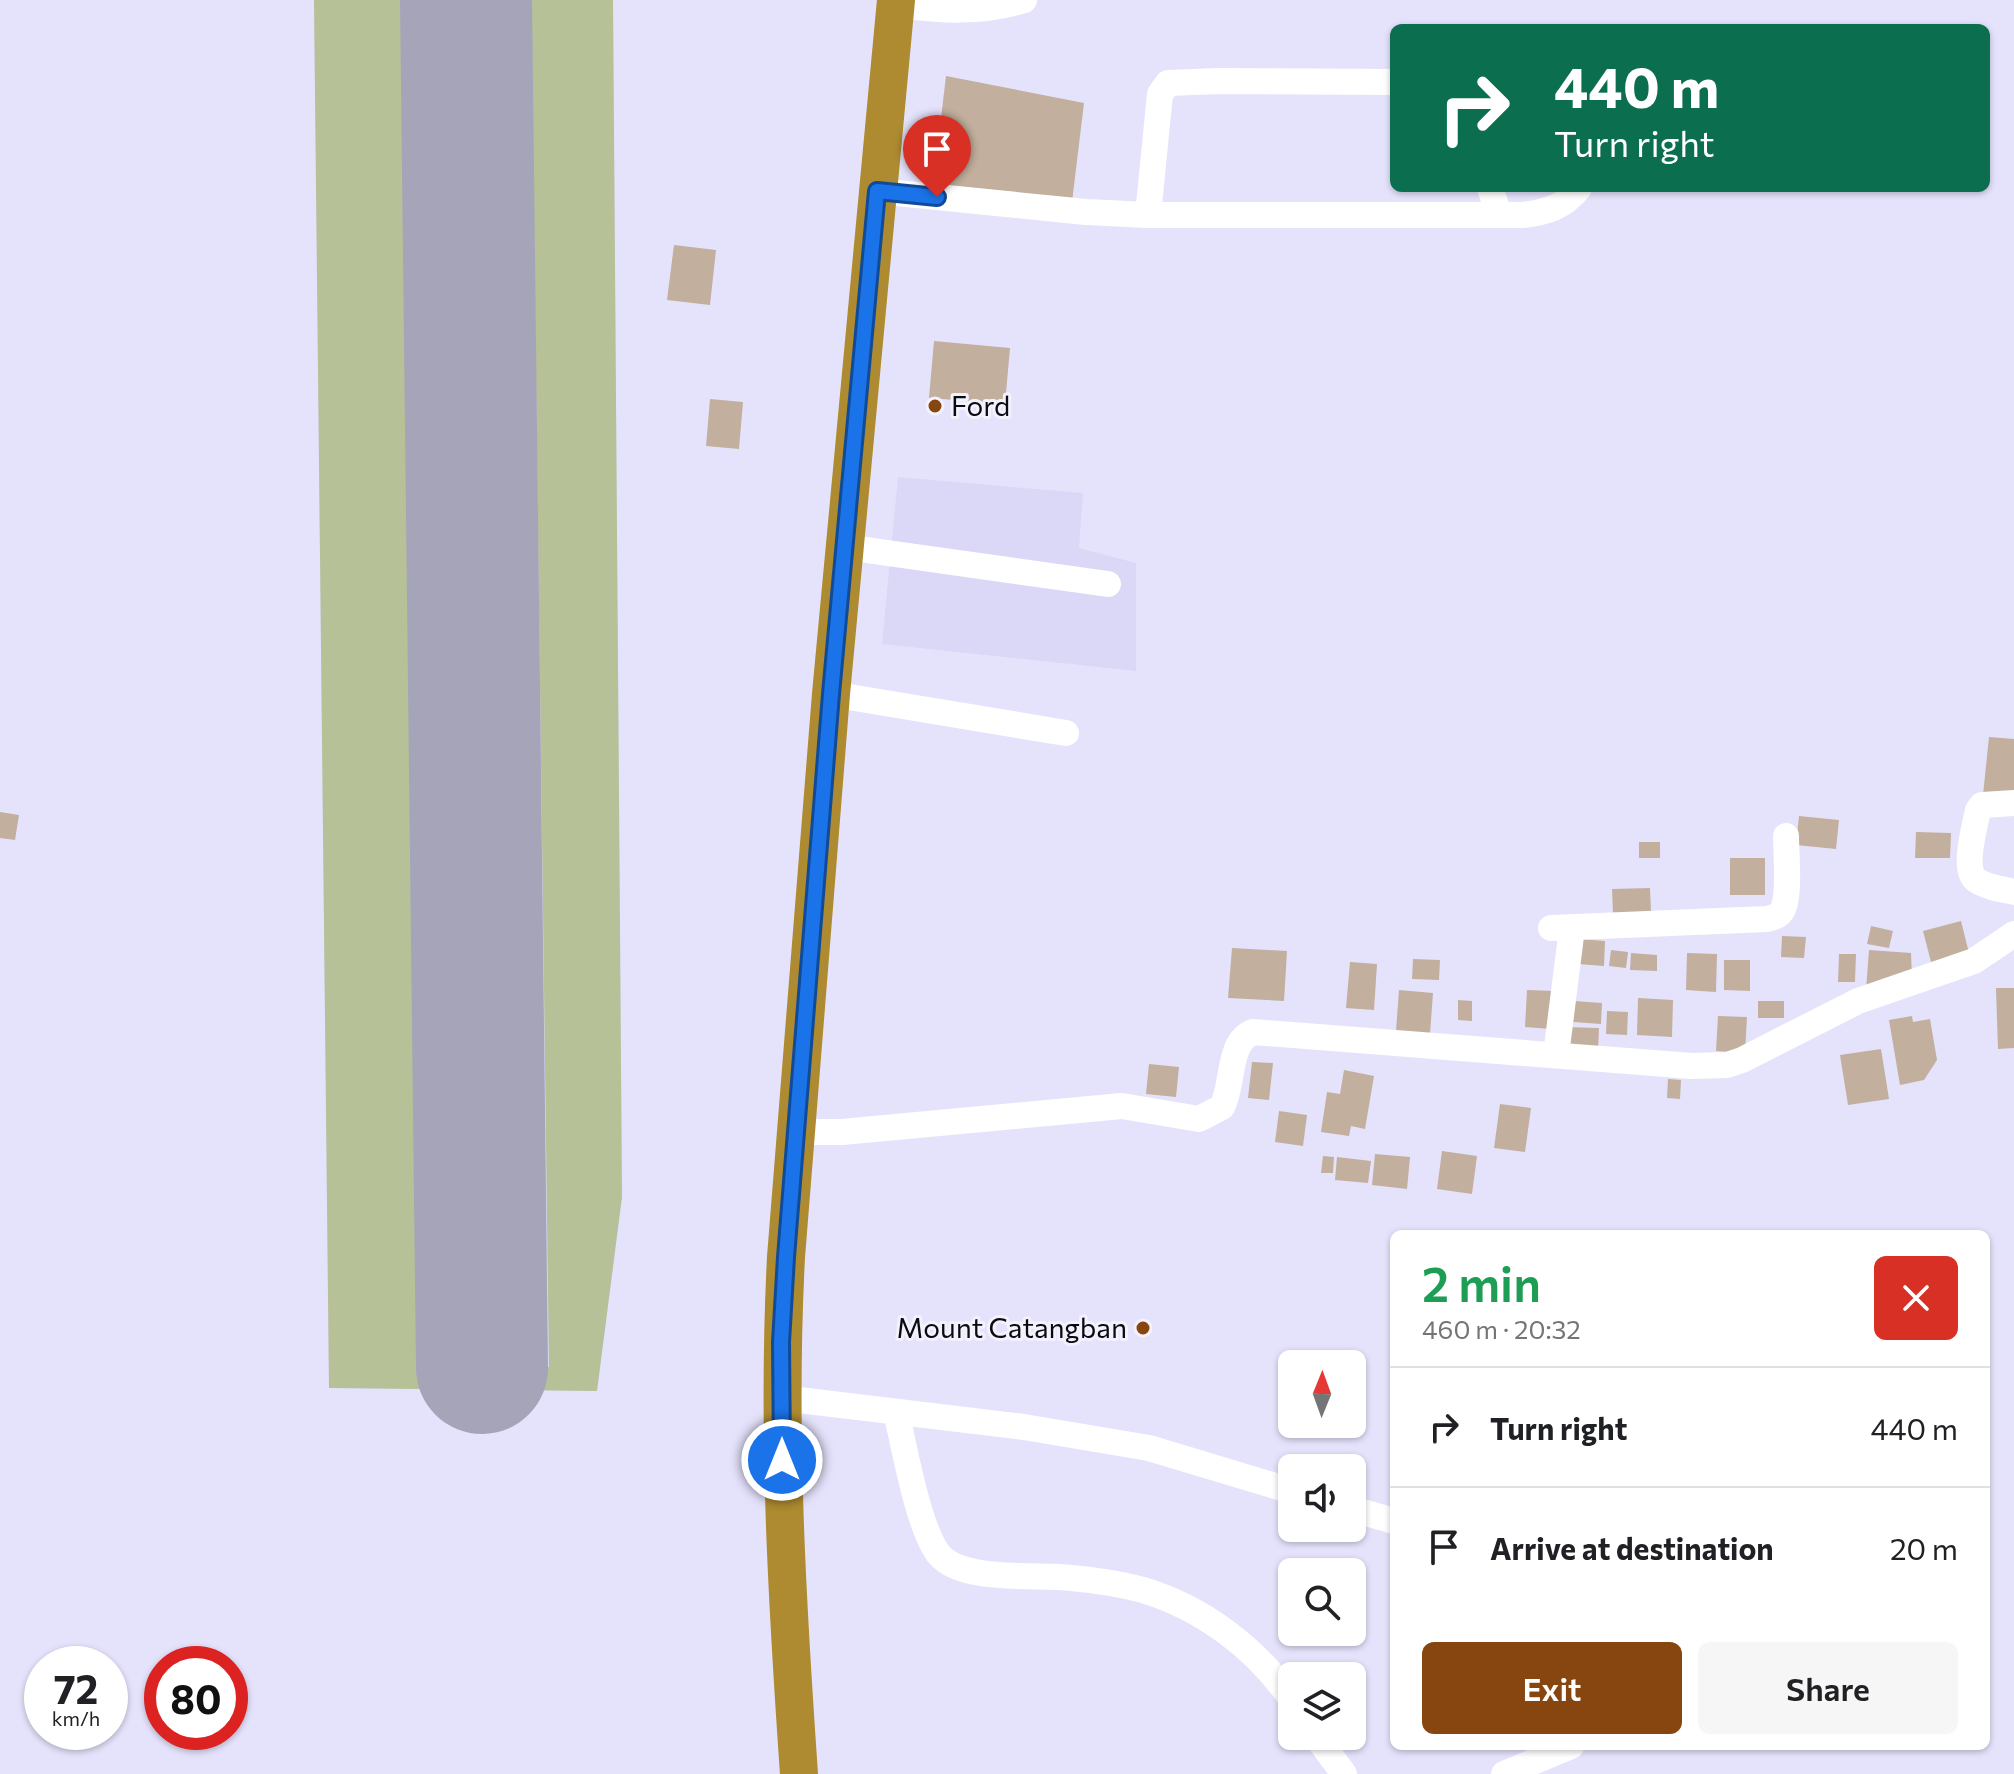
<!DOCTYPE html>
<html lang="en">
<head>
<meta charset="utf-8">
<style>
	:root { --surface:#fff; --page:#f6f6f6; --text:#202124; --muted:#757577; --line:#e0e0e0; --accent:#874610 }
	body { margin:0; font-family:Commissioner,sans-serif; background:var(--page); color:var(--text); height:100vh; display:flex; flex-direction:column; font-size:30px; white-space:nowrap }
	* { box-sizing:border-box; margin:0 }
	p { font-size:26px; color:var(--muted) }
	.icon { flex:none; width:44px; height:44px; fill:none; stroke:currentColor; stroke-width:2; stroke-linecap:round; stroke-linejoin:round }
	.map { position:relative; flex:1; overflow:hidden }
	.drawer { position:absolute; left:1390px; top:1230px; width:600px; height:520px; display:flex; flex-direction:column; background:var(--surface); border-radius:12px; box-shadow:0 2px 6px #0004 }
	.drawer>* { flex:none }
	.banner { position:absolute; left:1390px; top:24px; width:600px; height:168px; border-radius:12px; box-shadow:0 2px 6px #0004; background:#0b6e4f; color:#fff; overflow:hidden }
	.needle { width:52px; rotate:1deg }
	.buttons { position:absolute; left:1278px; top:1350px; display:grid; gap:16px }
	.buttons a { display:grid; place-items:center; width:88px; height:88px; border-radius:12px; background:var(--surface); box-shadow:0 2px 6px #0004; font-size:40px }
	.speed { position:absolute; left:24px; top:1646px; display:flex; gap:16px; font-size:40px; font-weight:700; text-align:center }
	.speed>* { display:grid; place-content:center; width:104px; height:104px; border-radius:50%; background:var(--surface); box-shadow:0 2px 6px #0004; line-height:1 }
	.speed small { font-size:20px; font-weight:400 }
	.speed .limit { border:12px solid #d22; background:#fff; color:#111 }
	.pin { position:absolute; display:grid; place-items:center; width:68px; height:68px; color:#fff; margin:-82px -34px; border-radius:50% 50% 50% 0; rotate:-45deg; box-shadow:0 0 8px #0007 }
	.pin .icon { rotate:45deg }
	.me { position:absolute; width:88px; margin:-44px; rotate:0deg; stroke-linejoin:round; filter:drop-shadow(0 0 6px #0008) }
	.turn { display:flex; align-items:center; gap:28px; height:168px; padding:0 32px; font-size:36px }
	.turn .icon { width:104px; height:104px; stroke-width:2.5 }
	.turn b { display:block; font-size:56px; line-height:68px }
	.round { display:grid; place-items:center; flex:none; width:84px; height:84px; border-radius:12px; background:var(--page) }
	.head { display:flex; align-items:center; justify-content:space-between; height:136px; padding:0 32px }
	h1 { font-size:48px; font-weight:600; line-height:60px; color:#1e9e55 }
	.button { display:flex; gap:16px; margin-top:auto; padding:16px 32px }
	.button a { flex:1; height:92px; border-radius:12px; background:var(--accent); color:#fff; font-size:32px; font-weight:600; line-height:92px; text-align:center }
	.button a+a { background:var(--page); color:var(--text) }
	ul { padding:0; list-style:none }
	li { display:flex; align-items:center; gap:24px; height:120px; padding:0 32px; border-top:2px solid var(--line) }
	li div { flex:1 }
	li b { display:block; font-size:30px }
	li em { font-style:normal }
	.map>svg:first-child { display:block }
</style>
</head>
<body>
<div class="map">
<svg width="2014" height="1774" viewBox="0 0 2014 1774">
	<rect width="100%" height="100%" fill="#e5e3fc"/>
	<g fill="#dbd7f6">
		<path d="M314 0H613L622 1197 597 1391 329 1388Z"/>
		<path d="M898 477 1083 493 1079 548 1136 563V671L882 644Z"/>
	</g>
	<path fill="#b6c198" d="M314 0H402L419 1369 549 1367 531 0H613L622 1197 597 1391 329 1388Z"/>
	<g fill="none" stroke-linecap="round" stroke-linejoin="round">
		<path stroke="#a6a4b8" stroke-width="132" d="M466 0 482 1368"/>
	</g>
	<g fill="#c2af9d">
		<path d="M946 76 1084 103 1072 202 933 186Z"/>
		<path d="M674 245 716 250 710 305 667 300Z"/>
		<path d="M934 341 1010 348 1005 404 929 398Z"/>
		<path d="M710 399 743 402 739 449 706 446Z"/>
		<path d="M1989 737 2014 739V798L1983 795Z"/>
		<path d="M0 812 19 815 15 840 0 838Z"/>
		<path d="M1799 816 1839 820 1836 849 1796 845Z"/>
		<path d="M1916 832 1951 833 1950 858H1915Z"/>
		<rect x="1639" y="842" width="21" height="16"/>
		<rect x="1730" y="858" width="35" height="37"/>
		<path d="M1650 888 1651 912 1613 914 1612 889Z"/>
		<path d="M1961 921 1969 953 1931 962 1923 931Z"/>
		<path d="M1871 926 1893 931 1889 948 1867 944Z"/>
		<path d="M1782 936 1806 937 1804 958 1781 957Z"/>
		<path d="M1580 939 1605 941 1604 966 1578 964Z"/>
		<path d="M1232 948 1287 951 1284 1001 1228 998Z"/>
		<path d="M1611 950 1628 952 1626 968 1609 966Z"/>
		<path d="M1869 950 1911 953 1912 978 1866 990Z"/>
		<path d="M1631 953 1657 955V971L1630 970Z"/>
		<path d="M1687 953 1717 954 1716 992 1686 990Z"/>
		<path d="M1839 954H1856L1855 982H1838Z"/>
		<path d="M1413 959 1440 960 1439 980 1412 979Z"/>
		<path d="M1724 960H1750V991L1724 990Z"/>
		<path d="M1350 962 1377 964 1374 1010 1346 1008Z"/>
		<path d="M1996 988H2014V1048L1998 1049Z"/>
		<path d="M1399 990 1433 993 1430 1034 1396 1031Z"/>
		<path d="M1527 990 1554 991 1551 1029 1525 1027Z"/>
		<path d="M1638 998 1673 1000 1672 1037 1637 1035Z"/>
		<path d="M1458 1000 1472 1001V1021L1458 1020Z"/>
		<path d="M1574 1001 1602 1003 1601 1024 1573 1022Z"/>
		<rect x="1758" y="1001" width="26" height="17"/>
		<path d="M1607 1011 1628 1012 1627 1035 1606 1034Z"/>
		<path d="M1718 1016 1747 1017 1745 1053 1716 1051Z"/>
		<path d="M1912 1016 1913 1022 1930 1019 1937 1060 1924 1080 1900 1085 1889 1020Z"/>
		<path d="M1564 1027 1599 1028 1598 1050 1563 1049Z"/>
		<path d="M1881 1049 1889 1099 1848 1105 1840 1055Z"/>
		<path d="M1252 1062 1273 1063 1269 1100 1248 1098Z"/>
		<path d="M1149 1064 1179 1067 1176 1097 1146 1094Z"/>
		<path d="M1344 1070 1374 1076 1365 1129 1351 1126 1349 1136 1321 1132 1327 1092 1340 1094Z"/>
		<path d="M1668 1079 1681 1080 1680 1099 1667 1098Z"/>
		<path d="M1500 1104 1531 1108 1525 1152 1494 1148Z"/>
		<path d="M1279 1111 1307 1115 1303 1146 1275 1142Z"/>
		<path d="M1442 1151 1477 1156 1472 1194 1437 1189Z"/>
		<path d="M1375 1154 1410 1157 1407 1189 1372 1185Z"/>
		<path d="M1323 1156 1334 1157 1333 1173H1321Z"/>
		<path d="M1337 1157 1371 1161 1368 1183 1335 1180Z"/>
	</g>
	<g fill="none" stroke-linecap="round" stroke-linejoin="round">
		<g stroke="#fff" stroke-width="26">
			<path d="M895 5C940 10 980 14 1024 0"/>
			<path d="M1490 188 1499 214"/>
			<path d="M877 191 1086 212 1148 215H1523C1547 212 1564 207 1579 188"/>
			<path d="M1148 215 1160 94 1168 83 1218 81 1394 82"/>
			<path d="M845 547 1108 584"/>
			<path d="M831 694 1066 733"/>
			<path d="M2014 803 1982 805 1978 810C1975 826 1962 870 1976 880 1986 887 2002 889 2014 892"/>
			<path d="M1551 928 1767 919C1774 917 1780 916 1783 909 1790 893 1786 854 1786 836"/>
			<path d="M1556 1055 1572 928"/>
			<path d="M796 1132H842L1122 1106 1199 1119 1222 1107C1234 1085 1227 1042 1253 1032L1692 1066 1727 1065 1742 1060 1858 1001 1974 961 2014 934"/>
			<path d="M782 1398 1024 1427 1149 1448 1292 1491"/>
			<path d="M896 1412C905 1449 917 1522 937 1552 958 1583 1036 1574 1071 1578 1094 1580 1121 1584 1143 1590 1203 1608 1257 1649 1292 1700"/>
			<path d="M1352 1509 1394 1521"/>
			<path d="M1316 1736 1344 1774"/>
			<path d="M1504 1774 1571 1746"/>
		</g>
		<path stroke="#ae8b30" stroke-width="38" d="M799 1774C787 1602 777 1430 786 1257L831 694 896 0"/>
	</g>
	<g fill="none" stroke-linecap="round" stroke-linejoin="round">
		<g stroke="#114b97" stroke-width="20">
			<path id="route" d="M782 1460 781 1342 786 1257 831 694 877 191 937 197"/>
		</g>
		<use href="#route" stroke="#1a73e8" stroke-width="14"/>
	</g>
	<g fill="#874610" stroke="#f3f2fc" stroke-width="3">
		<circle cx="935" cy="406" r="8"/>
		<circle cx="1143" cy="1328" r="8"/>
	</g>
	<g text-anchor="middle" stroke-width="6" stroke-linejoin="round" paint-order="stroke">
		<g font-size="28" fill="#0b0a12" stroke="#f3f2fc" text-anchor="start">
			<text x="951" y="416">Ford</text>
			<text x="1127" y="1338" text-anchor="end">Mount Catangban</text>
		</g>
	</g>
</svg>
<div class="buttons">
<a><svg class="needle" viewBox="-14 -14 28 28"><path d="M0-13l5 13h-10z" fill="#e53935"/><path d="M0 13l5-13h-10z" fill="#757577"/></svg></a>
<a><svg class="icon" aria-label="sound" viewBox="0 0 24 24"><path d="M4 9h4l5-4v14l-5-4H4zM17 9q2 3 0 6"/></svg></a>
<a><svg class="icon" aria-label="search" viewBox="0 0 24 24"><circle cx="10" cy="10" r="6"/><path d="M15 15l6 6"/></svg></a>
<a><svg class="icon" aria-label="layers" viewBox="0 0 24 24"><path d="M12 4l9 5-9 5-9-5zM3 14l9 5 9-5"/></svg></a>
</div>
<div class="speed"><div>72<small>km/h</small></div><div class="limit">80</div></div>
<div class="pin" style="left:937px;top:197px;background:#d93025"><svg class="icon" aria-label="arrive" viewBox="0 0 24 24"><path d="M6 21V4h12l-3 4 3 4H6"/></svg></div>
<svg class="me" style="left:782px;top:1460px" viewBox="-20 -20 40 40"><circle r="17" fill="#1a73e8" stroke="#fff" stroke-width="3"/><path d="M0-11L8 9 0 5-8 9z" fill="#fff"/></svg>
<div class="banner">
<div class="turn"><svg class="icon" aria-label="right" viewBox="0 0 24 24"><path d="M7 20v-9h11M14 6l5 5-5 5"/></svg><div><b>440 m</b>Turn right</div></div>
</div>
<section class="drawer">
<div class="head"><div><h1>2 min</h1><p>460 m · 20:32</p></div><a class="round" style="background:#d93025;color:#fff"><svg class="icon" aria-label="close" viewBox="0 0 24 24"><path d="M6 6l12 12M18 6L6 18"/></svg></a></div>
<ul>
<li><svg class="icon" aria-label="right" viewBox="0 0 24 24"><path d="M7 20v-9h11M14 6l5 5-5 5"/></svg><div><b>Turn right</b></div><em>440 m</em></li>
<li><svg class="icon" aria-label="arrive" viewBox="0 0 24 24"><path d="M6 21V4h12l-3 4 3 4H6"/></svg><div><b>Arrive at destination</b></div><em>20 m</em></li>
</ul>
<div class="button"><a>Exit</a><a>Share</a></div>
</section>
</div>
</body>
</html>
